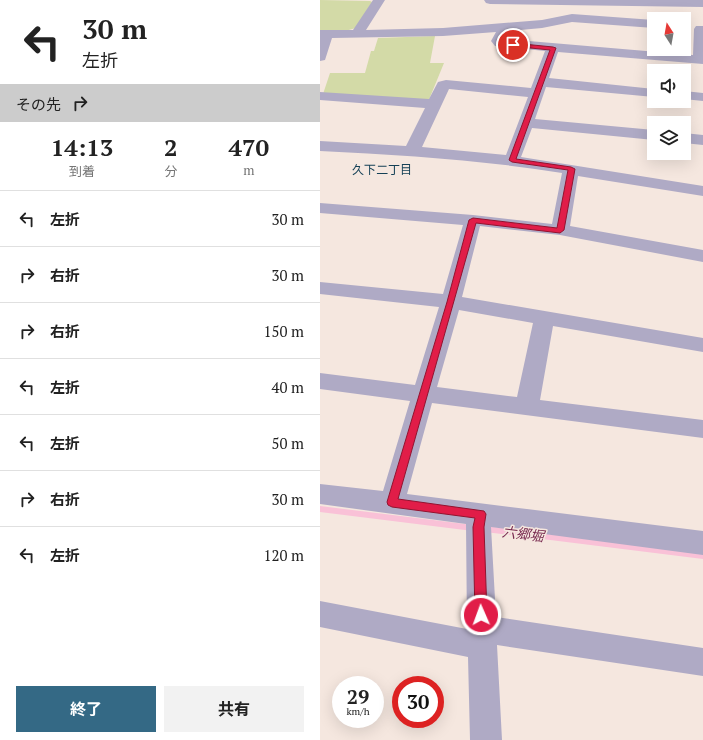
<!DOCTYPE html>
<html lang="ja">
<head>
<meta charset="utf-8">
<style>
	:root { --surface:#fff; --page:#f2f2f2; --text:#222; --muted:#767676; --line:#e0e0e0; --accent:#346985 }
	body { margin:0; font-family:"PT Serif","Noto Sans JP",serif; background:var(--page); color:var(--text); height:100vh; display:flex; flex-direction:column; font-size:15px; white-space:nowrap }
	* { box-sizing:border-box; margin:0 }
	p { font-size:13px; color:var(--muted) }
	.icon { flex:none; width:22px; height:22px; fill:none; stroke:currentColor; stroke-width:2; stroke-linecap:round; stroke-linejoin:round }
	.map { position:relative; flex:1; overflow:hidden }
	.sheet { display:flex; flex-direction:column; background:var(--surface); width:320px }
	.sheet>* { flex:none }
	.hud { background:#fff; color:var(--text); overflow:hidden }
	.needle { width:26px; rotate:349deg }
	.controls { position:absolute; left:327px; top:12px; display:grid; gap:8px }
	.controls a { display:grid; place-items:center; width:44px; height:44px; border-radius:0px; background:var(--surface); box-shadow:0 4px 16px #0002; font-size:20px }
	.speed { position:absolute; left:12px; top:676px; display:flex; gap:8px; font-size:20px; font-weight:700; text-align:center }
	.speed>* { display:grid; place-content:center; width:52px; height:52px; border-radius:50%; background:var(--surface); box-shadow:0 4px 16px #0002; line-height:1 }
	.speed small { font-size:10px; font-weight:400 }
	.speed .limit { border:6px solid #d22; background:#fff; color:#111 }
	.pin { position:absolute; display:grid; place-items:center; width:34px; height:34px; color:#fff; margin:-17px; border:2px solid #fff; border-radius:50%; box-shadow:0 1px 4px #0007 }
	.me { position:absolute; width:44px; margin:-22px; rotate:358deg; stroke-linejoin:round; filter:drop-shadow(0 0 3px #0008) }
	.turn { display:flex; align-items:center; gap:14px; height:84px; padding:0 16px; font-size:18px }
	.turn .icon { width:52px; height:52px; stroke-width:2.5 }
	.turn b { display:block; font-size:28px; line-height:34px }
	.then { display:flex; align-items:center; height:38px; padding:0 16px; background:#0003; gap:8px; font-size:15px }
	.eta { display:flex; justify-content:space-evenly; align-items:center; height:68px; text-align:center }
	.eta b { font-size:24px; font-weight:700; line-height:28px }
	.cta { display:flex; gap:8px; margin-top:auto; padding:8px 16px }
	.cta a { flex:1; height:46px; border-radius:0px; background:var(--accent); color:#fff; font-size:16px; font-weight:700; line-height:46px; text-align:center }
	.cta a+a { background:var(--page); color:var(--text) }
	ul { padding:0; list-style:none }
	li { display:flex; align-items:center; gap:12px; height:56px; padding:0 16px; border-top:1px solid var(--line) }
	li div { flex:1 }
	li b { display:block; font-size:15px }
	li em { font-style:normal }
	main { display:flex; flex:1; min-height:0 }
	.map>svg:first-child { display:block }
</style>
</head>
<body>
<main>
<section class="sheet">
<div class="hud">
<div class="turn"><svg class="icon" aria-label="left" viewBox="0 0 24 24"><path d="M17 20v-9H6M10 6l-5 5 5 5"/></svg><div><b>30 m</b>左折</div></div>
<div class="then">その先<svg class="icon" aria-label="right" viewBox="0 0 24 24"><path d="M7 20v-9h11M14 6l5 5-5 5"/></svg></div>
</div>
<div class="eta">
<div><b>14:13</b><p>到着</p></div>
<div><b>2</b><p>分</p></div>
<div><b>470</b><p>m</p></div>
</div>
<ul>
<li><svg class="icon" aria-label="left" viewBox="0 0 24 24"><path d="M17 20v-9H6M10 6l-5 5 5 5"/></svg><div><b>左折</b></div><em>30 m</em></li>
<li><svg class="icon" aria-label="right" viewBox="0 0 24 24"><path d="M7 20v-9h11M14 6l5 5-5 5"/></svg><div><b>右折</b></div><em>30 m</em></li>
<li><svg class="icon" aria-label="right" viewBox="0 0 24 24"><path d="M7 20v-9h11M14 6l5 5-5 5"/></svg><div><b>右折</b></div><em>150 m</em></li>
<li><svg class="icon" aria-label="left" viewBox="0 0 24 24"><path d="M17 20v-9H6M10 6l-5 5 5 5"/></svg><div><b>左折</b></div><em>40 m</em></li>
<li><svg class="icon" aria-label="left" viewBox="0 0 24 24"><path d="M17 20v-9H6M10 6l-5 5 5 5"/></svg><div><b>左折</b></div><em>50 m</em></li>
<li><svg class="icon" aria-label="right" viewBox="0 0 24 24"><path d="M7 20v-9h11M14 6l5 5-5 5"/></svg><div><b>右折</b></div><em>30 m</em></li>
<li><svg class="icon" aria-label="left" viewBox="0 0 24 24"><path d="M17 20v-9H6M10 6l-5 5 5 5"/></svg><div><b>左折</b></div><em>120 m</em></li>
</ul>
<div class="cta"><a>終了</a><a>共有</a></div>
</section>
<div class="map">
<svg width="383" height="740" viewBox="0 0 383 740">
	<rect width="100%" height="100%" fill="#f5e7df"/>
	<g fill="#d3daa7">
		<path d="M0 0 50 1 52 2 36 28 25 31H0Z"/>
		<path d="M115 36 110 63H124L108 102 3 94 10 73H45L51 51H54L58 38Z"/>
	</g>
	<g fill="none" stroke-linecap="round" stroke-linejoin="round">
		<g fill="#f9c1d7" fill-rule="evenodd">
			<path d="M0 506 153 525 155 526 156 528 155 530 153 531 0 512Z"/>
			<path d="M165 526 383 553V559L165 532 163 531 162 529 163 527Z"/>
		</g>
		<g fill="#afaac5" fill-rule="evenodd">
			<path d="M53 0H65L46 30 123 28 222 20 252 14 334 20V28L252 22 222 28 189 31 185 39 373 55 374 29 376 26H383V64L238 52 229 78 334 89V97L226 87 215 119 334 130V140L212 128 201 157 383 186V196L258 176 250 226 383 250V262L240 235 160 226 142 297 383 338V352L233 326 220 400 383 420V438L112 403 87 494 383 531V555L171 527 176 617 383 648V676L177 645 182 740H150L148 657 0 627V601L147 629 146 524 0 504V484L63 491 90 401 0 389V373L95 385 119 307 0 294V282L123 294 143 225 0 213V203L153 215 232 224 242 173C162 160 81 155 0 151V141L86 146 105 108 0 100V92L109 99 118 82 126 80 211 88 225 51 175 46 171 41 176 32 123 36 12 38 5 60 0 61V30H33ZM129 89 208 97 186 155 102 147ZM139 310 213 323 197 397 117 387Z"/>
			<path d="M164 0H383V7L170 4 166 3Z"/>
			<path d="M364 91 383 93V101L364 99Z"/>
			<path d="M364 133 383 135V145L364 143Z"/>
		</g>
	</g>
	<path fill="#e11d48" stroke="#92132f" d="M193 43 233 47 236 48 196 159 251 167 255 169 244 230 240 233 156 223 78 499 164 511 166 514 164 527 167 615 165 619 161 620 157 619 155 615 153 527 155 518 72 507 68 505 67 502 127 302 149 220 153 218 237 228 248 170 192 162 189 160 230 50 191 46V45Z"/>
	<g text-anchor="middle" stroke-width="3" stroke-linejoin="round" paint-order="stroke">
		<g font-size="12" fill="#144056" stroke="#f5e7df">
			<text x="62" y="174">久下二丁目</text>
		</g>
		<g font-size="14" font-style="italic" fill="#7a2c51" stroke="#f5e7df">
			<text transform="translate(203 534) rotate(7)" y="5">六郷堀</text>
		</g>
	</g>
</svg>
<div class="controls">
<a><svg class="needle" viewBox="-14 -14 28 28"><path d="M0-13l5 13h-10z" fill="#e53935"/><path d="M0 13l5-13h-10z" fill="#767676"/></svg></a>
<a><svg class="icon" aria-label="sound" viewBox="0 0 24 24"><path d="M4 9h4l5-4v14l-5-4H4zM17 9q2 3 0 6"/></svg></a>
<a><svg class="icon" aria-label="layers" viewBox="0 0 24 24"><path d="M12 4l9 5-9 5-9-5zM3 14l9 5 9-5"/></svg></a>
</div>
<div class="speed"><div>29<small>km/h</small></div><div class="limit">30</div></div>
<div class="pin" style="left:193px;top:45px;background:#d93025"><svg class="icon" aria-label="arrive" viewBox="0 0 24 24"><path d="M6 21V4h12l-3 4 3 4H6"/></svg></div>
<svg class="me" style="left:161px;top:615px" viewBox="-20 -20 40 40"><circle r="17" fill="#e11d48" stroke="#fff" stroke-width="3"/><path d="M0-11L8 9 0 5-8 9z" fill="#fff"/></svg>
</div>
</main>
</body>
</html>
